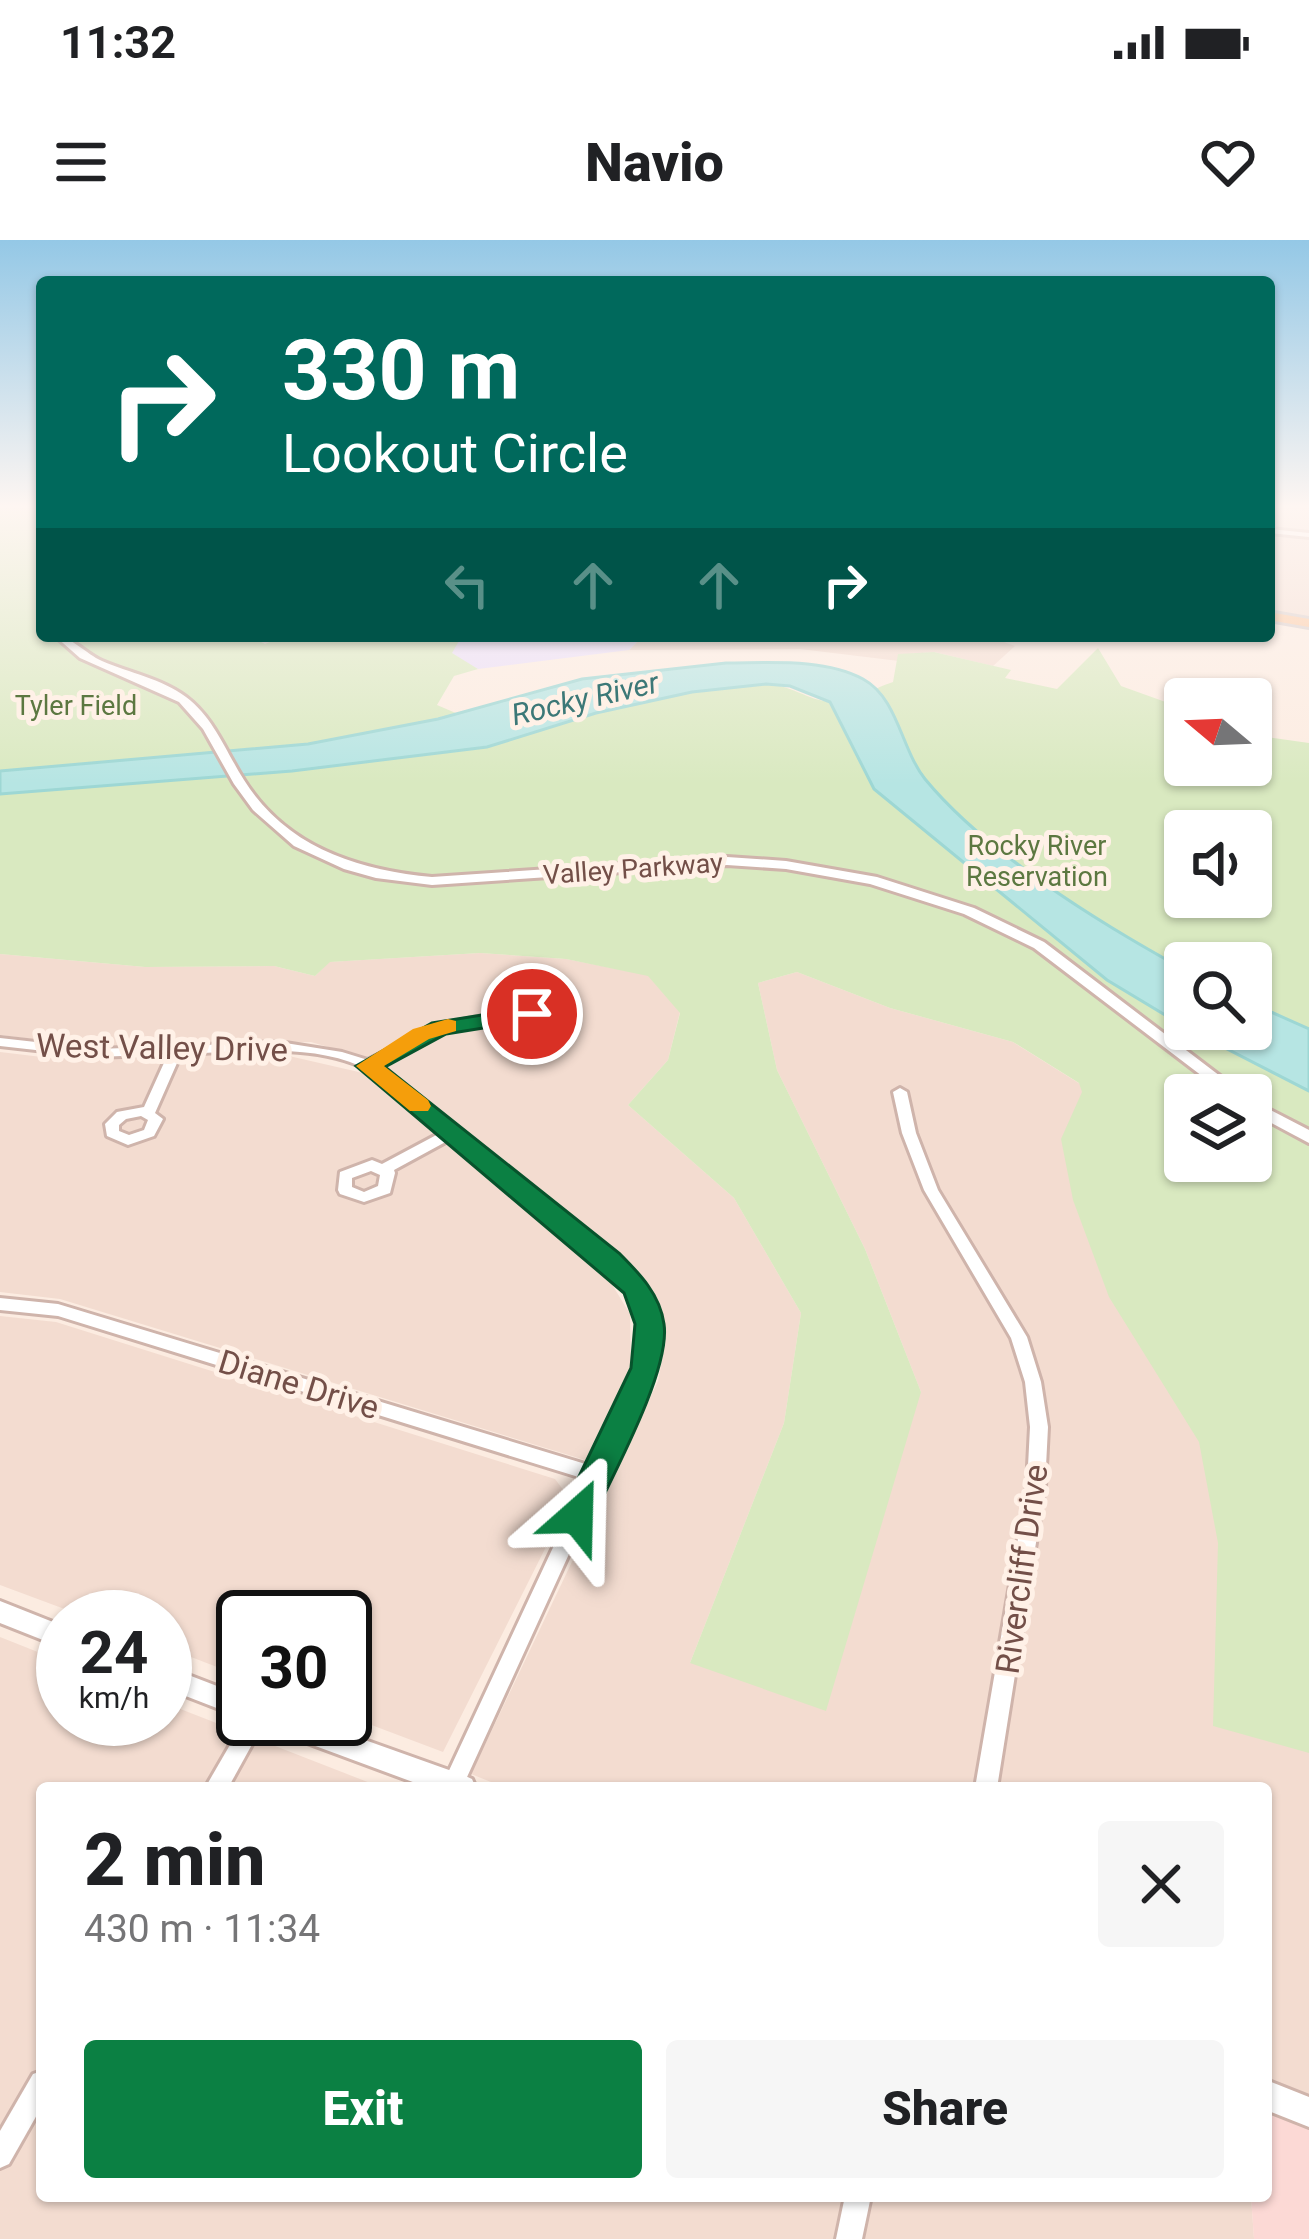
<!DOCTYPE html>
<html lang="en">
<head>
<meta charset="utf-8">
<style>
	:root { --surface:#fff; --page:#f6f6f6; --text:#202124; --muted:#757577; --accent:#0b8043 }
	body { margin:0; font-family:Roboto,sans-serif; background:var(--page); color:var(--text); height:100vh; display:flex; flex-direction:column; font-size:45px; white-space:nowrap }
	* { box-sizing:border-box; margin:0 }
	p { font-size:39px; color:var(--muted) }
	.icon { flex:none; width:66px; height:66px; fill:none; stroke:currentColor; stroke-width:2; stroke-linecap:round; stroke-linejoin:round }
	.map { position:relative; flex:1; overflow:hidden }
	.side { position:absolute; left:36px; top:1542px; width:1236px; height:420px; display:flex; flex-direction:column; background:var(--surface); border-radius:12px; box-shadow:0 3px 9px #0004 }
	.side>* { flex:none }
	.hud { position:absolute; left:36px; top:36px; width:1239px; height:366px; border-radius:12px; box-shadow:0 3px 9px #0004; background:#00695c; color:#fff; overflow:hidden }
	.needle { width:78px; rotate:289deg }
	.fabs { position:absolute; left:1164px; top:438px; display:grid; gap:24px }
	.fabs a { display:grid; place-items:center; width:108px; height:108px; border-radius:12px; background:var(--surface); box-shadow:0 3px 9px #0004; font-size:60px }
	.speed { position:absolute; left:36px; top:1350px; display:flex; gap:24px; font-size:60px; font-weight:700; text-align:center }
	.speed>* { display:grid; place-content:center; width:156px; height:156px; border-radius:50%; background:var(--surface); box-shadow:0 3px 9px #0004; line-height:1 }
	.speed small { font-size:30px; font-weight:400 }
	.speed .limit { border:6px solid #111; border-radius:18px; background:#fff; color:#111 }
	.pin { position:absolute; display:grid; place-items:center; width:102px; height:102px; color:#fff; margin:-51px; border:6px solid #fff; border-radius:50%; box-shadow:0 3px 12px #0007 }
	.me { position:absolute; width:132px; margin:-66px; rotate:25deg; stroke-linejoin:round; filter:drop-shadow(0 0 9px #0008) }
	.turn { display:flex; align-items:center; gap:42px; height:252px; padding:0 48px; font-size:54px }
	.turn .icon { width:156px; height:156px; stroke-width:2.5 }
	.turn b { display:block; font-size:84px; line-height:102px }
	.lanes { display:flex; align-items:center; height:114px; padding:0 48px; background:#0003; justify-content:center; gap:60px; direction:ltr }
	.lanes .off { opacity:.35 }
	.round { display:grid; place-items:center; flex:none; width:126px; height:126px; border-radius:12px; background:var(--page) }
	.head { display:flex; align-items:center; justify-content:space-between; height:204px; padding:0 48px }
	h1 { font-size:72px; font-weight:800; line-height:90px }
	.button { display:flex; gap:24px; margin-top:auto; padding:24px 48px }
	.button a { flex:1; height:138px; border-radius:12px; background:var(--accent); color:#fff; font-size:48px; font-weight:800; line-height:138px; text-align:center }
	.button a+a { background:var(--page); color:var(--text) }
	.status { display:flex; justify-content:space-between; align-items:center; height:84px; padding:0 60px; background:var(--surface); direction:ltr }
	.status svg { height:33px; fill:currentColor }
	header { display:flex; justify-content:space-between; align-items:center; height:156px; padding:0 48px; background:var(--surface); font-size:54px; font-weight:800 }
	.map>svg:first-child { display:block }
</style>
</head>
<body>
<div class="status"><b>11:32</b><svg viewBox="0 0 49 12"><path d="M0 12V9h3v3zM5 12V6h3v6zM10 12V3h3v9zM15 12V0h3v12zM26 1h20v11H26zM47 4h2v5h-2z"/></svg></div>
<header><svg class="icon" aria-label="menu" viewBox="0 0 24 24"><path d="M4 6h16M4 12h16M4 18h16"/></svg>Navio<svg class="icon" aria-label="heart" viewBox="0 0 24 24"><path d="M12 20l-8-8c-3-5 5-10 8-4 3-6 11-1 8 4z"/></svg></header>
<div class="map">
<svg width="1309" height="1999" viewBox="0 0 1309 1999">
	<rect width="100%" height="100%" fill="#fcece1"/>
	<g fill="#f3dcd0">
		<path d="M1269 264H1309V382L1269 374Z"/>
		<path d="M643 396H987L1015 406 993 426 934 412 898 415 899 421 800 409 629 410Z"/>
		<path d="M480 713 566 719 648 735 680 772 668 820 628 865 734 958 801 1073 784 1183 690 1423 921 1152 865 1009 777 830 758 743 797 732 890 768 1013 802 1093 852 1309 1309V1858L1266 1842V1548H506L471 1534 658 1141 666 1100 656 1057 618 1011 394 834 366 818 311 802 97 807 0 795V714L145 727 274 726 315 736 329 722Z"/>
		<path d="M0 812 50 818 276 813 363 833 605 1033 630 1074 631 1126 585 1220 60 1059 0 1052Z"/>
		<path d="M0 1076 56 1082 555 1239 570 1259 443 1512 345 1475V1377H243V1437L165 1407V1377H86L0 1345Z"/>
		<path d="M0 1397 63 1422V1479H165V1463L383 1548H42V1956H1251L1254 1999H0Z"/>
	</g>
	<path fill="#fcd9d5" d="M1266 1866 1309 1884V1999H1254L1251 1956H1266Z"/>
	<path fill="#eadef8" d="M434 396H643L629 410 478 429 457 418Z"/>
	<path fill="#d9e9c0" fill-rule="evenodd" d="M0 264H42V396H250L265 404 284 396H462L452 413 478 429 454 436 437 465 514 498C595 473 675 451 759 444 788 442 807 461 831 462 849 462 875 448 893 442L898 414 934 412 1011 430 1005 438 1057 449 1098 408 1121 446 1185 469V525H1251V495L1309 503V1513L1213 1486 1218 1303 1199 1202 1109 1057 1073 960 1061 899 1082 852 1079 843 1013 802 890 768 797 732 758 743 777 830 865 1009 921 1152 826 1471 690 1423 784 1183 801 1073 734 958 628 865 668 820 680 773 648 736 566 719 480 713 330 722 315 736 274 726 145 727 0 714ZM1185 591H1251V657H1185ZM1185 723H1251V789H1185ZM1185 855H1251V921H1185Z"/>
	<g fill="#b6e5e3" stroke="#9dd7d4" stroke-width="3">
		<path d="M726 423C769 423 824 418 863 439 898 458 901 509 925 539 986 613 1101 684 1185 730V787L1107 740 874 549 830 462 790 446 766 444 692 452 596 473 487 507 292 531 0 554V531L308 504 438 479 582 439Z"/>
		<path d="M1251 763 1309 789V851L1188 789H1251Z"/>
	</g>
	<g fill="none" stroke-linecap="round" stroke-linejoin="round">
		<g stroke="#cfb4ab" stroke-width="6">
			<g id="minor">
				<path d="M1269 264H1274L1273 284 1269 286Z"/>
				<path d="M1269 289 1309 293V297L1269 293Z"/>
				<path d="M520 769 536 771 547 786 540 797 508 799 489 783 444 791 378 826 615 1017C650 1054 658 1077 654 1128L462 1548H444L442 1544 446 1537 585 1239 58 1076 0 1070V1058L58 1064 592 1226 638 1128 639 1081 632 1059 605 1025 451 899 394 930 395 933 390 953 364 962 340 954 338 950 340 932 372 920 382 924 442 892C421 875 382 836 360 826 308 803 236 812 181 814L155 873 163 879 154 896 128 905 107 896 105 884 117 872 144 867 168 814 98 817 0 806V798L98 809 279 802 342 812 368 820 436 785ZM520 777H528L534 786 531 790 516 792 501 780ZM141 876 148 880 144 890 129 895 119 891V885L126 879ZM371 931 380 935 378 946 364 952 352 947V938Z"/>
				<path d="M900 848 907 852 916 893 938 950 1027 1097 1041 1142 1048 1187 1045 1246 997 1548H975L1027 1246 1030 1187 1025 1142 1011 1098 924 950 902 893 893 852Z"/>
				<path d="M245 1479H266L228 1548H205Z"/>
				<path d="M42 1831V1866L9 1924 0 1928V1891L33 1834Z"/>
				<path d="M845 1956H871L862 1999H836Z"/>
			</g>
		</g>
		<g stroke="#cfb4ab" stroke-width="6">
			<g id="tertiary">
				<path d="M55 396C71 396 86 414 102 421 130 433 162 439 186 457 214 478 226 512 244 540 286 607 357 630 432 637L727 617 786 621 877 637 974 668 1044 702 1245 855H1227L1034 708 964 674 870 644 786 629 727 625 432 645 376 638 344 629 294 606 253 570 234 544 203 489 179 462 80 418Z"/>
				<path d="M1251 860 1309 890V903L1251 872Z"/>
				<path d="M0 1361 63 1386V1408L0 1383Z"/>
				<path d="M165 1426 243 1456 245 1479 165 1448Z"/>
				<path d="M261 1479H306L463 1535 472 1539 476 1548H429L264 1487Z"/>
				<path d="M1266 1840 1309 1857V1887L1266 1870Z"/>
			</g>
		</g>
		<g stroke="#d5cac8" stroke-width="6">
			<path id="primary" d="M1269 372 1309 379V387L1269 380Z"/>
		</g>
		<use href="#minor" fill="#fff" fill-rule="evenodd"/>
		<use href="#tertiary" fill="#fff" fill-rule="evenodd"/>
		<use href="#primary" fill="#fbc49a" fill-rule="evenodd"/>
	</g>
	<linearGradient id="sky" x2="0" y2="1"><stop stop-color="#94c8e6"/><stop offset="0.49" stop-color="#fef6f2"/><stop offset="1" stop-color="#fef6f2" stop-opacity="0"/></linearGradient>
	<rect width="1309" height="544" fill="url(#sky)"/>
	<path fill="#0b8043" stroke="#07532c" stroke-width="3" d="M532 767 540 769V779L446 794 385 827 619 1013C639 1033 660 1054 664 1084 671 1131 610 1240 589 1286L577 1290 565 1286 560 1276 631 1128 635 1084 624 1053 356 826 432 783Z"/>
	<path fill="#f59e0b" d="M448 779 456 781V791L429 799 384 826 428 860 431 866 428 871H410L356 826 413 789Z"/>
	<g text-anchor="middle" stroke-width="10" stroke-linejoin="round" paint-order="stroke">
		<g font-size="27" fill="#5c7841" stroke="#fff1e7">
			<text x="76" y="475">Tyler Field</text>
			<text x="1037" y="615">Rocky River<tspan x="1037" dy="31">Reservation</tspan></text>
		</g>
		<g font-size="27" fill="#734f48" stroke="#fff1e7">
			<text transform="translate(633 629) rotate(-4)" y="9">Valley Parkway</text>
		</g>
		<g font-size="30" font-style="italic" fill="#3c7877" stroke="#fff1e7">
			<text transform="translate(585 459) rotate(-13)" y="10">Rocky River</text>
		</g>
		<g font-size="33" fill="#734f48" stroke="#fff1e7">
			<text transform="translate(162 807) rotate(1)" y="12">West Valley Drive</text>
			<text transform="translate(299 1144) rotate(17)" y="12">Diane Drive</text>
			<text transform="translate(1021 1329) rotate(-82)" y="12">Rivercliff Drive</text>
		</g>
	</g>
</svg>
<div class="fabs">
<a><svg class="needle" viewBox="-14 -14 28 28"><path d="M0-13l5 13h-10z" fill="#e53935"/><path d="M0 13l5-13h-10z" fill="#757577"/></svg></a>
<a><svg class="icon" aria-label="sound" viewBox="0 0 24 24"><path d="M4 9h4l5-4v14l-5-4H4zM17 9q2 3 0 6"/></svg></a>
<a><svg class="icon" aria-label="search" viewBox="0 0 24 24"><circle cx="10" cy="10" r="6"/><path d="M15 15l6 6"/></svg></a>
<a><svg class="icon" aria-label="layers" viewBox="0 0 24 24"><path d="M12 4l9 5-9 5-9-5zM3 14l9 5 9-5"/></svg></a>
</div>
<div class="speed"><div>24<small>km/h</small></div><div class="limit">30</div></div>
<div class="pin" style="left:532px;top:774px;background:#d93025"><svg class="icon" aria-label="arrive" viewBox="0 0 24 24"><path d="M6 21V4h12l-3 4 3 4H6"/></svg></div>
<svg class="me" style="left:577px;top:1276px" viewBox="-20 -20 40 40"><path d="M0-17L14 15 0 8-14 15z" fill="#0b8043" stroke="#fff" stroke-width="4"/></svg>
<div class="hud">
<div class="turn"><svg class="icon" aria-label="right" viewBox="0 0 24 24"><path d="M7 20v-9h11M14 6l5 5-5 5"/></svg><div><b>330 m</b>Lookout Circle</div></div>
<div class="lanes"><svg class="icon off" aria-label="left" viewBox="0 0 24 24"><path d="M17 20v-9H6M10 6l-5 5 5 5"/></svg><svg class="icon off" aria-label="ahead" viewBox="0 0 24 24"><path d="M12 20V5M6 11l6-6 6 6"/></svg><svg class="icon off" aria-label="ahead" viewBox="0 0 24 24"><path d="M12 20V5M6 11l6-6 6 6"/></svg><svg class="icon" aria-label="right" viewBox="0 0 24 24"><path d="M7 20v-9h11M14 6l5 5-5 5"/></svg></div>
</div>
<section class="side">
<div class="head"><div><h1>2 min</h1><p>430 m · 11:34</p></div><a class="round"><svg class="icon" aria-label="close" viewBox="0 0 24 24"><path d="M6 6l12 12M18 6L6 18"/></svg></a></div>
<div class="button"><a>Exit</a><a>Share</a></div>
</section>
</div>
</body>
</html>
